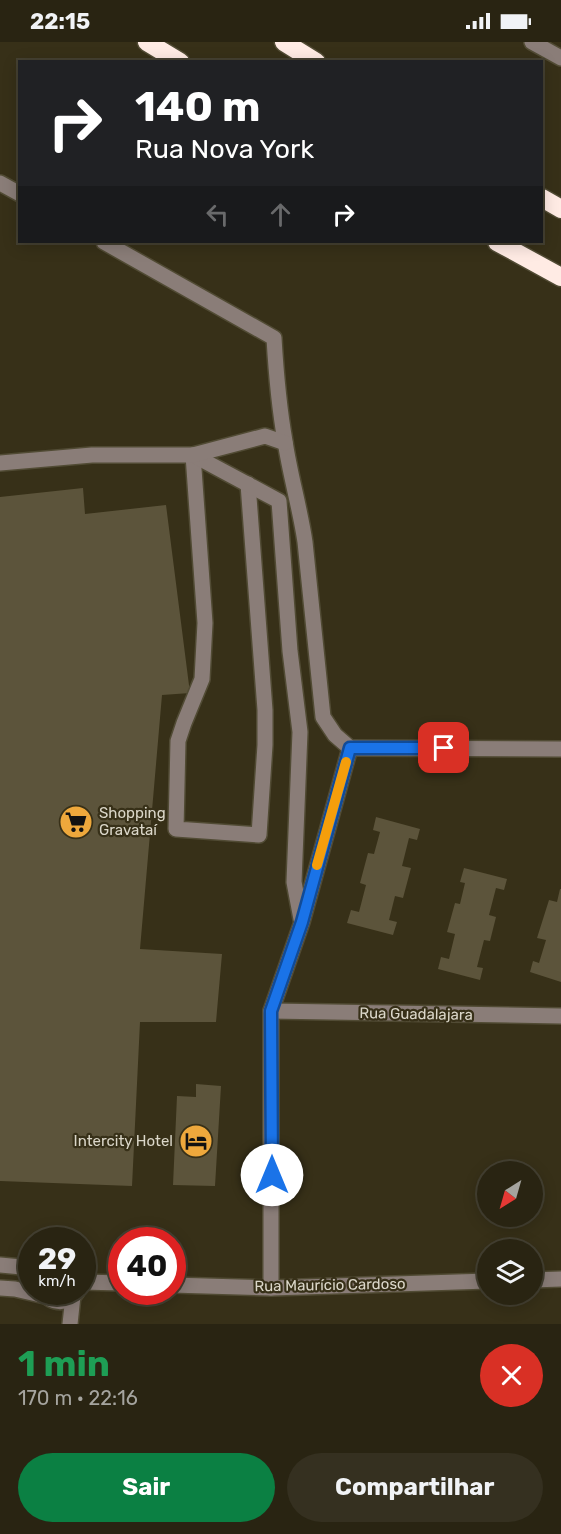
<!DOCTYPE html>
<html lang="pt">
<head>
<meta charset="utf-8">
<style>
	:root { --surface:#292412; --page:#353020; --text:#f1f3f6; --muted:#a5a49f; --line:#454132; --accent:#0b8043 }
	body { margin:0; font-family:Rubik,sans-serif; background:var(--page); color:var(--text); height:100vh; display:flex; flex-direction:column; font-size:22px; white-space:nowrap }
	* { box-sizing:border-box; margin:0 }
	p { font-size:20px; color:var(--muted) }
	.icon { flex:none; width:33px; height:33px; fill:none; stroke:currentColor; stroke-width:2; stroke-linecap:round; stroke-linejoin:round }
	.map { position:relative; height:1282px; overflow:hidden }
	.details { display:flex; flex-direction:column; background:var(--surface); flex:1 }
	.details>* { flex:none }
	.banner { position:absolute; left:18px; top:18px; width:525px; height:183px; border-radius:0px; box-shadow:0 3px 15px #0003,0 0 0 2px var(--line); background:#202124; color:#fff; overflow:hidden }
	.needle { width:39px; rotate:217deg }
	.tools { position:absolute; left:477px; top:1119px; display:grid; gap:12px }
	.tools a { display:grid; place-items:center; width:66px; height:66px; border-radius:50%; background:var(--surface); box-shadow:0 3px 15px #0003,0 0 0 2px var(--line); font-size:30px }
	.speed { position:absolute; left:18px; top:1185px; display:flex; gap:12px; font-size:30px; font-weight:700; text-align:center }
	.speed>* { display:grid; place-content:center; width:78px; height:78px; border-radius:50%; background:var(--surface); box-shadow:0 3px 15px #0003,0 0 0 2px var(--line); line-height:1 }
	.speed small { font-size:15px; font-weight:400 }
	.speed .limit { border:9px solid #d22; background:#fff; color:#111 }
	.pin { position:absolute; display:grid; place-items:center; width:51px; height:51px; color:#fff; margin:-26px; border-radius:12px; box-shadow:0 3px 9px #0006 }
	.me { position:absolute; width:66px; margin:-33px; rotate:0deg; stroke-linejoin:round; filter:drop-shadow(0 0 4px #0008) }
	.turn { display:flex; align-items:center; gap:21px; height:126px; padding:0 18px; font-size:27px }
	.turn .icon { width:78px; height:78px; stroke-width:2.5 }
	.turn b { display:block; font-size:42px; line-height:51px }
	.lanes { display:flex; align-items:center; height:57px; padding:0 18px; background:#0003; justify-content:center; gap:30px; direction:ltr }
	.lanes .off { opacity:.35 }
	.round { display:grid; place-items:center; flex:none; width:63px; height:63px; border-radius:32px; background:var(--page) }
	.headline { display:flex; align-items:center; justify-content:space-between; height:102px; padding:0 18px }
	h1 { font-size:36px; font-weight:700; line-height:45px; color:#1e9e55 }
	.primary-button { display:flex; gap:12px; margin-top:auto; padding:12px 18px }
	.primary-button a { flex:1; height:69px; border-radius:36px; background:var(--accent); color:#fff; font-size:24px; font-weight:700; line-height:69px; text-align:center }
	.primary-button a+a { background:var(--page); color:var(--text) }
	.status { display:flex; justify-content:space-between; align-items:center; height:42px; padding:0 30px; background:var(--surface); direction:ltr }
	.status svg { height:16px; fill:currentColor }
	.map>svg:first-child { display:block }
</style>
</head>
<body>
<div class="status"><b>22:15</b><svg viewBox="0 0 49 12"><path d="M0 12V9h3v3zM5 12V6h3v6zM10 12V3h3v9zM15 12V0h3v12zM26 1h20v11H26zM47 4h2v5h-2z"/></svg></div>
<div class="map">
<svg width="561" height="1282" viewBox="0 0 561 1282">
	<rect width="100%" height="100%" fill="#373018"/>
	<g fill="#5c543b">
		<path d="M83 446 85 472 166 463 190 651 162 653 140 907 222 912 216 980H140L132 1144 0 1139V455Z"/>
		<path d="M376 775 420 787 417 798 409 796 402 824 411 826 403 856 395 854 389 878 397 880 393 893 347 881 351 868 359 870 366 843 360 841 368 811 374 812 380 790 373 788Z"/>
		<path d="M464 826 507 837 504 848 496 846 489 873 496 875 490 899 484 898 477 925 483 926 480 938 438 927 441 915 449 917 455 892 447 890 455 861 460 862 465 841 460 840Z"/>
		<path d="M560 847H561V940L530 930 533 919 539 921 546 898 537 896 549 858 557 860Z"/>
		<path d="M196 1042 221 1044 215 1144 173 1143 177 1054 196 1055Z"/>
	</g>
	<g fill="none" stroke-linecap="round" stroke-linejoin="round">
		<g stroke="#514b34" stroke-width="18">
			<g id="minor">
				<path d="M532 0 561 16"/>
				<path d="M0 141 20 152"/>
				<path d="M104 200 274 296C276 330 279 365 285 399 290 433 300 466 305 500L323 675 335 693 350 706"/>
				<path d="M193 413 205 581 202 637 184 681 178 699 176 787 259 793 265 703V668L248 442"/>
				<path d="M193 413 279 459 290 609 300 690 294 840 301 877"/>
				<path d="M0 421 92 413H193L265 394 285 401"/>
				<path d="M350 706 561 707"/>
				<path d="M271 969 561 974"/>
				<path d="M0 1223 32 1226"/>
				<path d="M532 1238 561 1237"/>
				<path d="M82 1240 122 1241"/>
				<path d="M172 1243 271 1246 488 1239"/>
				<path d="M0 1246 15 1247 45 1254"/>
				<path d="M271 1246V969L302 880 350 706"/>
				<path d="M43 1250C52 1263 68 1263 77 1250"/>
				<path d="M70 1282 73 1254"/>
			</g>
		</g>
		<g stroke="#514b34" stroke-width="21">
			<g id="highway">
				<path d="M147 0 180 20"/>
				<path d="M284 0 316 20"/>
				<path d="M542 156 561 167"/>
				<path d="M497 200 561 235"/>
			</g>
		</g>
		<use href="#minor" stroke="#8a7d78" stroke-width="15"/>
		<use href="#highway" stroke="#ffebe4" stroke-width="18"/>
	</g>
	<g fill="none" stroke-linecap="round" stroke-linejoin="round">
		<g stroke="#114b97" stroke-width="15">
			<path id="route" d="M272 1133 271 969 302 880 350 706H444"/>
		</g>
		<use href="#route" stroke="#1a73e8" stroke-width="10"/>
		<path stroke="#f59e0b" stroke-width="10" d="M317 823 346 720"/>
	</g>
	<defs>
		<g id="supermarket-disc" transform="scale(1.725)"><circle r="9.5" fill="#eea83c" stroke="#373018"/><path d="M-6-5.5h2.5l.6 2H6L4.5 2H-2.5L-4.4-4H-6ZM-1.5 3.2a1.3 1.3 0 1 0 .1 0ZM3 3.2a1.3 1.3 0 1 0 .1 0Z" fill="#111"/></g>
		<g id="hotel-disc" transform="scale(1.725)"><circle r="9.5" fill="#eea83c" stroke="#373018"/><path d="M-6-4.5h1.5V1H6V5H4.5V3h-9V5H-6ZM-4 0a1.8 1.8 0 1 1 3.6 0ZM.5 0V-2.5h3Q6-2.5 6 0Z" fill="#111"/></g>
	</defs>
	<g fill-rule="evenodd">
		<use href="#supermarket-disc" x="76" y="780"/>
		<use href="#hotel-disc" x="196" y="1099"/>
	</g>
	<g text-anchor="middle" stroke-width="4.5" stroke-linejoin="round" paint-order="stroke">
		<g font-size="15" fill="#dbd7c9" stroke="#373018" text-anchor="start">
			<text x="99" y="776">Shopping<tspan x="99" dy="17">Gravataí</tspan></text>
			<text x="173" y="1104" text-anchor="end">Intercity Hotel</text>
		</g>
		<g font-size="15" fill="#dbd7c9" stroke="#373018">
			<text transform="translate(416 972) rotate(1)" y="5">Rua Guadalajara</text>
			<text transform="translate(330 1243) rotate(-1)" y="5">Rua Maurício Cardoso</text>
		</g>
	</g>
</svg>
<div class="tools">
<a><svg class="needle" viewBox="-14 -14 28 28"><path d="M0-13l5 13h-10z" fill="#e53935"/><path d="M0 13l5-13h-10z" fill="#a5a49f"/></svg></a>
<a><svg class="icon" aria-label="layers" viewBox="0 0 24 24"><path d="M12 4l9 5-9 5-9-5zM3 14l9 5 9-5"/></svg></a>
</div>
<div class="speed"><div>29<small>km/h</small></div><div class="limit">40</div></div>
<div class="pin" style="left:444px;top:706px;background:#d93025"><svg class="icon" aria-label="arrive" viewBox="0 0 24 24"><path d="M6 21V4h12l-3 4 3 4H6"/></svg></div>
<svg class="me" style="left:272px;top:1133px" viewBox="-20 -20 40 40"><circle r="19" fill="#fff"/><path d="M0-13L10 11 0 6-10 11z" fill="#1a73e8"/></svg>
<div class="banner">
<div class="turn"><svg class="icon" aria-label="right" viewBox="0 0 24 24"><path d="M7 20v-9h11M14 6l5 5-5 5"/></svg><div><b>140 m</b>Rua Nova York</div></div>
<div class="lanes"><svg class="icon off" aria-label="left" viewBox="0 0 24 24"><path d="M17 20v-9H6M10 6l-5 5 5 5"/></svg><svg class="icon off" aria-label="ahead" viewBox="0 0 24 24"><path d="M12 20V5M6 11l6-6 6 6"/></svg><svg class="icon" aria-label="right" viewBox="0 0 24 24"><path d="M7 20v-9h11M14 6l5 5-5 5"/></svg></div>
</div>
</div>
<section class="details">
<div class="headline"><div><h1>1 min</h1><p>170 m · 22:16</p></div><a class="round" style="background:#d93025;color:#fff"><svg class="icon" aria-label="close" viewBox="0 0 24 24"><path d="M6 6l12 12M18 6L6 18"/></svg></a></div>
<div class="primary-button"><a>Sair</a><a>Compartilhar</a></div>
</section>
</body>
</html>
